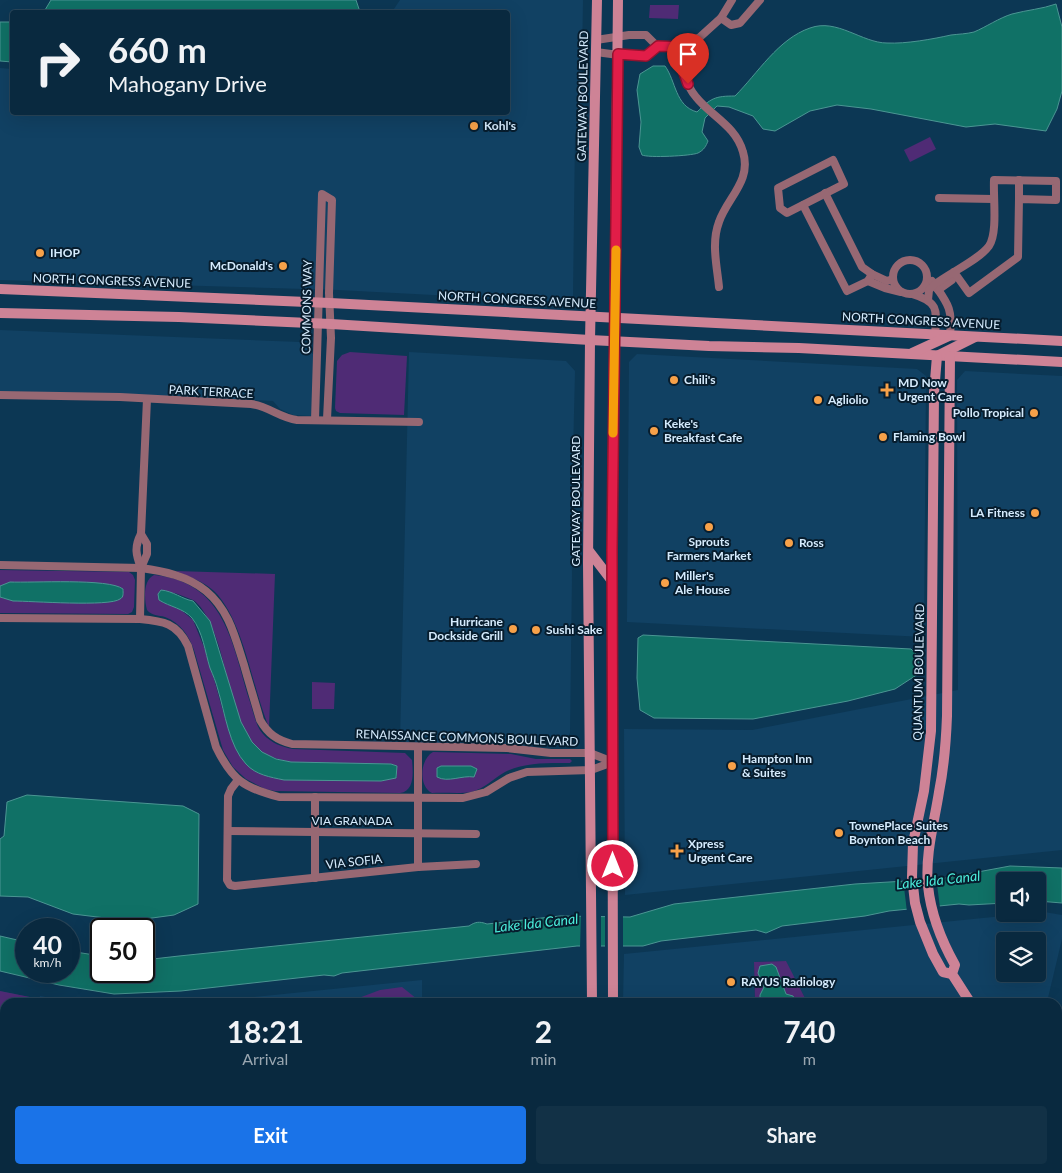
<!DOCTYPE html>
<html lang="en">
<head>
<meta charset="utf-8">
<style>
	:root { --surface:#09293f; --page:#123146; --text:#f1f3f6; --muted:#99a6b0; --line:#294559; --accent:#1a73e8 }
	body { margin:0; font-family:Lato,sans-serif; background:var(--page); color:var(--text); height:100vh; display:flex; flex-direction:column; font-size:19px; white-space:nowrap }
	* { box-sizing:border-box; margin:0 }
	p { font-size:16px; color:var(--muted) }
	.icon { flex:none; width:28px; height:28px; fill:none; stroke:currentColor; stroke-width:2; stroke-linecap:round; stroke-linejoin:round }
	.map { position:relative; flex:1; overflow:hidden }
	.side { position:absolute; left:0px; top:998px; width:1062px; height:176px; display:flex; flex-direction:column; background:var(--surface); border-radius:15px 15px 0 0; box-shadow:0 5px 20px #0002,0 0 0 1px var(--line) }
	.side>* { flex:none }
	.guide { position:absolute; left:10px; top:10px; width:500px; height:105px; border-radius:5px; box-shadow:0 5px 20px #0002,0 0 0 1px var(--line); background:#09293f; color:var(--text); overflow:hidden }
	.fabs { position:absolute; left:996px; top:872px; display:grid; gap:10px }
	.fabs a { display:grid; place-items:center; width:50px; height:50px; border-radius:5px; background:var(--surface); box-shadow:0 5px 20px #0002,0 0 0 1px var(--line); font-size:25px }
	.speed { position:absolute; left:15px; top:918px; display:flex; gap:10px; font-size:25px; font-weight:700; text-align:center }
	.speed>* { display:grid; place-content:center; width:65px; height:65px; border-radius:50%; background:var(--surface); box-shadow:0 5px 20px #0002,0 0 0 1px var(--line); line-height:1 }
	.speed small { font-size:12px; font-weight:400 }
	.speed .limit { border:2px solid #111; border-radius:8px; background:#fff; color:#111 }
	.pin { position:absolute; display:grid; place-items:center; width:42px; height:42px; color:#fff; margin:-51px -21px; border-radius:50% 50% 50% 0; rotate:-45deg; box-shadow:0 0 5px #0007 }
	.pin .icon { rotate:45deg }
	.me { position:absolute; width:55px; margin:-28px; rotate:0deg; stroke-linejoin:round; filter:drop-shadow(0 0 4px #0008) }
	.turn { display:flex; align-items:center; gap:18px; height:105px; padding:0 15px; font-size:22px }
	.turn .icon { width:65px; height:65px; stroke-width:2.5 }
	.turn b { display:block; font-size:35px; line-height:42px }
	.eta { display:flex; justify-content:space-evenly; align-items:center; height:85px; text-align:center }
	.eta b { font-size:30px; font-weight:700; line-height:35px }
	.action { display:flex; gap:10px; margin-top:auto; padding:10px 15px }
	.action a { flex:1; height:58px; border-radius:5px; background:var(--accent); color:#fff; font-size:20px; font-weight:700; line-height:58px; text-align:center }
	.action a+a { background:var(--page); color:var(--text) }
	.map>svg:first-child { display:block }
</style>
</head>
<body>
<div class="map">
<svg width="1062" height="1173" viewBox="0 0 1062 1173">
	<rect width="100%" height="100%" fill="#0c3754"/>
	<g fill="#114163" fill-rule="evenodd">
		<path d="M400 0H583L581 118 575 135 573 296 569 302 338 290 0 280V68L12 69V112H508V12H392Z"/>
		<path d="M0 330 300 342 314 355 312 416 293 415 280 409 273 401 146 395 0 391Z"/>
		<path d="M409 352 566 361 575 371 571 540 572 574 570 733 564 743 543 746 400 742Z"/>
		<path d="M637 354 917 369 926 376 924 637 627 622 629 362Z"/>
		<path d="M965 371 1062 376V850L625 895 624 729 752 730 958 690 957 380Z"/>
		<path d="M1044 912 1062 915V939L1047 1002H807L785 961 754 962 755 1002H623L624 954ZM1005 941H1038V974H1005Z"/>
		<path d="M422 980V1002H206Z"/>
		<path d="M0 991 39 999 40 996 74 1002H5V1169H419V1173H0Z"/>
		<path d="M1058 1075 1062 1076V1173H1004L994 1169H1058Z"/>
		<path d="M629 1169H766V1173H630Z"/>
	</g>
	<g fill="#4f2b75" fill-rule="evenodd">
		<path d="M650 5H679L678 19 649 18Z"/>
		<path d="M930 137 936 149 910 162 904 150Z"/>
		<path d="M350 352 407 356 404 415 340 413 336 411 335 408 337 361 342 355Z"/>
		<path d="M0 570 129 572 133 575 135 580 134 607 132 612 128 614 0 613V597C11 604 98 603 115 601L100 583 10 582 0 588Z"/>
		<path d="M176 571 275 574 269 727C252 688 244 620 214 591 203 581 189 577 176 571Z"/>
		<path d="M154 575C225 582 232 643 249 699 253 710 255 725 263 734 271 743 282 747 293 749L405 753 412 760C413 772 415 791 400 793L275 791 265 789 246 779 233 767 223 750 194 650C189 636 181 623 165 617 158 615 152 616 147 610 144 599 143 580 154 575ZM175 593C181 595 187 598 193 600 200 604 206 615 209 621 228 658 227 707 251 741 260 755 276 759 291 762L392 764 397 766V777L381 781 294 780 270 777 233 742 222 708 208 657 193 620 181 610 162 602Z"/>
		<path d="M312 682 335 683 334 709H312Z"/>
		<path d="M433 752 511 754 536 759H570L572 761 570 763C548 763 525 762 505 772 494 778 484 789 471 792 459 794 445 792 432 793 418 786 420 759 433 752Z"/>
		<path d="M786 961 807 1002H796L792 996 786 994 776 967 758 973 764 987 760 995V1002H755L754 962Z"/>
		<path d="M402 987 417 999V1002H348L380 990Z"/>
		<path d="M0 991 40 999 39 1002H5V1045L0 1044Z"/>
	</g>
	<g fill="#107166" stroke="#4b9693">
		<path d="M51 0H356L360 12H41L45 10Z"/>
		<path d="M1056 4 1062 27V91L1057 109 1046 131 995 124 966 127 871 109 837 105 810 111 775 131 763 129 753 116 729 107 717 106 705 118 702 132 708 141C706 146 704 150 698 153 691 156 648 158 642 155L639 147 641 122 637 90 640 74 653 66H665C676 81 675 106 697 112 711 98 715 96 735 96 758 73 778 39 810 28 837 18 862 43 887 43 906 44 933 39 951 35 959 34 966 34 974 32 986 27 999 18 1012 14 1027 10 1042 9 1056 4Z"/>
		<path d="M0 22H12V62L0 61Z"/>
		<path d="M10 582C32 583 109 578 123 589 123 593 124 597 120 599 110 607 31 601 13 601L0 597V586Z"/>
		<path d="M161 590C173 591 182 599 193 601L210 621 241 722 252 742 262 752 276 759 291 762 391 764 397 766 396 778 381 781 284 780C270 777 256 775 246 764 229 746 225 713 218 690 216 682 213 675 210 668 205 652 203 632 192 618 183 608 170 607 159 600L158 594Z"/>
		<path d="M643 635 911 649 919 657 918 674 895 689 848 701 753 719 654 718 640 710 637 678 638 638Z"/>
		<path d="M441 766H471L477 769 474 777C462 775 448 783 437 777V768Z"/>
		<path d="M27 795 183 806 199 814 198 904 174 915 130 921 73 914 28 897 0 896V839L4 836 7 802Z"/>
		<path d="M1010 866 1062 868V903L1038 901V881H1005V903L969 905 959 904 889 911 865 916 782 926 766 933 756 930 661 941 643 946H577L342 973 334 976 324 975 181 991 114 994 59 985 0 971V936L26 942V971H69V951L101 956V971H144V960L179 956 469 926C475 922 479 921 487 924L560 916 630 917 674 904 855 884 940 879Z"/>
		<path d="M772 964 776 967 786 994 793 996 796 1002H760V995L764 987 758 973 760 966Z"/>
		<path d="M772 1169H952L963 1173H772Z"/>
	</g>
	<g fill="#0c3754">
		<path d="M936 876 940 908 907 912 903 879Z"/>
		<path d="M581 914H601V948H580Z"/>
		<rect x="605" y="914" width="18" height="34"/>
	</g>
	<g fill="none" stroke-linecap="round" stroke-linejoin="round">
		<g stroke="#976873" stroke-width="8">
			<path d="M721 18 732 0"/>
			<path d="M596 40 629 35H646L657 46"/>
			<path d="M681 47C681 65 684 83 696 97 711 116 736 126 743 152 752 181 727 198 719 222 711 243 717 266 719 287"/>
			<path d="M596 52 626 56H646L657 46 681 47 700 37 721 18 731 25 740 23 760 0"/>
			<path d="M833 160 844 184 787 213 780 208 778 188Z"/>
			<path d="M1019 180V199"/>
			<path d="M825 193 862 267 872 274 887 281 893 279"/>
			<path d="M939 198 993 199"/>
			<path d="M803 205 847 291 868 281 872 274"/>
			<circle cx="910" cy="277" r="17"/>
			<path d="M868 281 885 288 901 292"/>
			<path d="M932 281C947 303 953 307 950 335"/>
			<path d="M938 290 952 280 954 272"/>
			<path d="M912 294C939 302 937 310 935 335"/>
			<path d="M928 300 929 290 934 285C949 273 979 260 989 246 998 233 993 197 994 180L1056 181V200L1019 199 1018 257 969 293 954 272"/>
			<path d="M0 395 120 397 251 404C268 406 280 418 297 420L419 422"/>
			<path d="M315 420 322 194 332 200 329 293 331 338 327 419"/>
			<path d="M0 565 141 568C163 571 188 576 206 591 229 610 235 637 244 665 249 683 255 702 260 720 268 734 277 740 292 744L507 748 551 753H590L613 762"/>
			<path d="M141 568C136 555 134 547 141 534L147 399"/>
			<path d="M0 618 140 619C163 621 177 623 188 646L216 747C232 780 244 788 279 797L463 798 486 792 509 778 527 772 591 770 613 762"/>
			<path d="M140 619 141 568 147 554V544L141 534"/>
			<path d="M238 780 231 789 228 796 227 880 230 885 235 886 418 867 476 864"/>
			<path d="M228 831 476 834"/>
			<path d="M418 867V747"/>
			<path d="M315 878V797"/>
			<path d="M525 1173 559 1169"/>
		</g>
		<g stroke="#ce8396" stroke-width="10">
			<path d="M0 289 330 303 1062 341"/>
			<path d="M0 313 179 317 331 324 590 340 709 346 799 348 1062 362"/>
			<path d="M912 353 949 336"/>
			<path d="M939 355 975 337"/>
			<path d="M937 356 934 393 931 731 924 791 913 843 912 877 915 903 920 922 933 954 943 972 952 974"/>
			<path d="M950 356 947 716C946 742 944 767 939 792 934 824 925 854 928 886 931 915 941 940 955 965L952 974 970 1002"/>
			<path d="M589 551 612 581"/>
			<path d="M592 1002 588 563 590 340 597 0"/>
			<path d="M613 1002 612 532 618 0"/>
			<path d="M1058 1057 1062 1058"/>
			<path d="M595 1169V1173"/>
			<path d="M615 1169 616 1173"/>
		</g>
	</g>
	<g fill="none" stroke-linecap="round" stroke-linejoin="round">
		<g stroke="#92132f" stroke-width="12">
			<path id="route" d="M613 866 612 550 618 54 646 56 658 46 681 47 683 70 688 84"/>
		</g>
		<use href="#route" stroke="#e11d48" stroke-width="9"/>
		<path stroke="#f59e0b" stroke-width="9" d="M613 433 616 250"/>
	</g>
	<g fill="#f7a149" stroke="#071d2e" stroke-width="2">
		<circle cx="474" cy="126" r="5"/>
		<circle cx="40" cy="253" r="5"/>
		<circle cx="283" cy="266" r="5"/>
		<circle cx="674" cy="380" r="5"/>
		<path d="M884.5 382.5h5v5h5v5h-5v5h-5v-5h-5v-5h5z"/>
		<circle cx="818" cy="400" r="5"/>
		<circle cx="1034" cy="413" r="5"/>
		<circle cx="654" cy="431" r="5"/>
		<circle cx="883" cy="437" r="5"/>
		<circle cx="1035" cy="513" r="5"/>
		<circle cx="709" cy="527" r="5"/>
		<circle cx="789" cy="543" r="5"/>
		<circle cx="665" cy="583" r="5"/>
		<circle cx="513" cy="629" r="5"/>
		<circle cx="536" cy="630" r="5"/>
		<circle cx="732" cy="766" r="5"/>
		<circle cx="839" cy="833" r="5"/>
		<path d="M674.5 843.5h5v5h5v5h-5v5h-5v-5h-5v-5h5z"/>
		<circle cx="731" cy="982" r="5"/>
	</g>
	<g text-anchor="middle" stroke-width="4" stroke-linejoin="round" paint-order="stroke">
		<g font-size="12" fill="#d5ebfd" stroke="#071d2e">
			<text transform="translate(583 96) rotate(-89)" y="4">GATEWAY BOULEVARD</text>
			<text transform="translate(112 281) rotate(2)" y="4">NORTH CONGRESS AVENUE</text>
			<text transform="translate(517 300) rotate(3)" y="4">NORTH CONGRESS AVENUE</text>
			<text transform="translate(307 307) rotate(-89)" y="4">COMMONS WAY</text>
			<text transform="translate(921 321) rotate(3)" y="4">NORTH CONGRESS AVENUE</text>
			<text transform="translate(211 392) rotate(3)" y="4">PARK TERRACE</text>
			<text transform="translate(576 501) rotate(-90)" y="4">GATEWAY BOULEVARD</text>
			<text transform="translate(919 672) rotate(-89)" y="4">QUANTUM BOULEVARD</text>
			<text transform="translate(467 738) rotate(2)" y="4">RENAISSANCE COMMONS BOULEVARD</text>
			<text x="352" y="825">VIA GRANADA</text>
			<text transform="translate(354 862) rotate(-6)" y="4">VIA SOFIA</text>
		</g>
		<g font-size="12" font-weight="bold" fill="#d5ebfd" stroke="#071d2e" text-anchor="start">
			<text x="484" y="130">Kohl's</text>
			<text x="50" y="257">IHOP</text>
			<text x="273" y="270" text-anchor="end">McDonald's</text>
			<text x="684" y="384">Chili's</text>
			<text x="898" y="387">MD Now<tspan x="898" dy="14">Urgent Care</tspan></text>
			<text x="828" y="404">Agliolio</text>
			<text x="1024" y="417" text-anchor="end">Pollo Tropical</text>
			<text x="664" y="428">Keke's<tspan x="664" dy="14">Breakfast Cafe</tspan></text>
			<text x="893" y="441">Flaming Bowl</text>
			<text x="1025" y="517" text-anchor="end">LA Fitness</text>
			<text x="709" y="546" text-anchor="middle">Sprouts<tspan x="709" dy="14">Farmers Market</tspan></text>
			<text x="799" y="547">Ross</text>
			<text x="675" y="580">Miller's<tspan x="675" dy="14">Ale House</tspan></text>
			<text x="503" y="626" text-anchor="end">Hurricane<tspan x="503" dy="14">Dockside Grill</tspan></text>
			<text x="546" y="634">Sushi Sake</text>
			<text x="742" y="763">Hampton Inn<tspan x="742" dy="14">&amp; Suites</tspan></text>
			<text x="849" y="830">TownePlace Suites<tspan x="849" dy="14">Boynton Beach</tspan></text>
			<text x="688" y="848">Xpress<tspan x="688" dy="14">Urgent Care</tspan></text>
			<text x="741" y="986">RAYUS Radiology</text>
		</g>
		<g font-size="14" font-style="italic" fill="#4beedb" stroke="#071d2e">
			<text transform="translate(938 880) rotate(-6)" y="5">Lake Ida Canal</text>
			<text transform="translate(536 923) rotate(-6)" y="5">Lake Ida Canal</text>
		</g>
	</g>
</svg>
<div class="fabs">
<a><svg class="icon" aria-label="sound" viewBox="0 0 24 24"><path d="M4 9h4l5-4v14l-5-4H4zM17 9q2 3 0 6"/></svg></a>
<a><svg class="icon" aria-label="layers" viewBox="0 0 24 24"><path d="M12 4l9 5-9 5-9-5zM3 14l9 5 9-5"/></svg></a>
</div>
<div class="speed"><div>40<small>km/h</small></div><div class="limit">50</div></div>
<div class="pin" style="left:688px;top:84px;background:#d93025"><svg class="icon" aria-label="arrive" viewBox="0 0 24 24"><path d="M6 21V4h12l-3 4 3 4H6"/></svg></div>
<svg class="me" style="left:613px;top:866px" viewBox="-20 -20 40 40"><circle r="17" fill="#e11d48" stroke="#fff" stroke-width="3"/><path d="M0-11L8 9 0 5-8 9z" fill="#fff"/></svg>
<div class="guide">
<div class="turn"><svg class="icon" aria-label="right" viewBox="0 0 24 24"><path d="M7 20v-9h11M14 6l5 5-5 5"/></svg><div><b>660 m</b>Mahogany Drive</div></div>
</div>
<section class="side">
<div class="eta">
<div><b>18:21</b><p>Arrival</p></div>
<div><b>2</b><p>min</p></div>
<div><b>740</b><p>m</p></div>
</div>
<div class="action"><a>Exit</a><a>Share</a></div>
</section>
</div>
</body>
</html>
